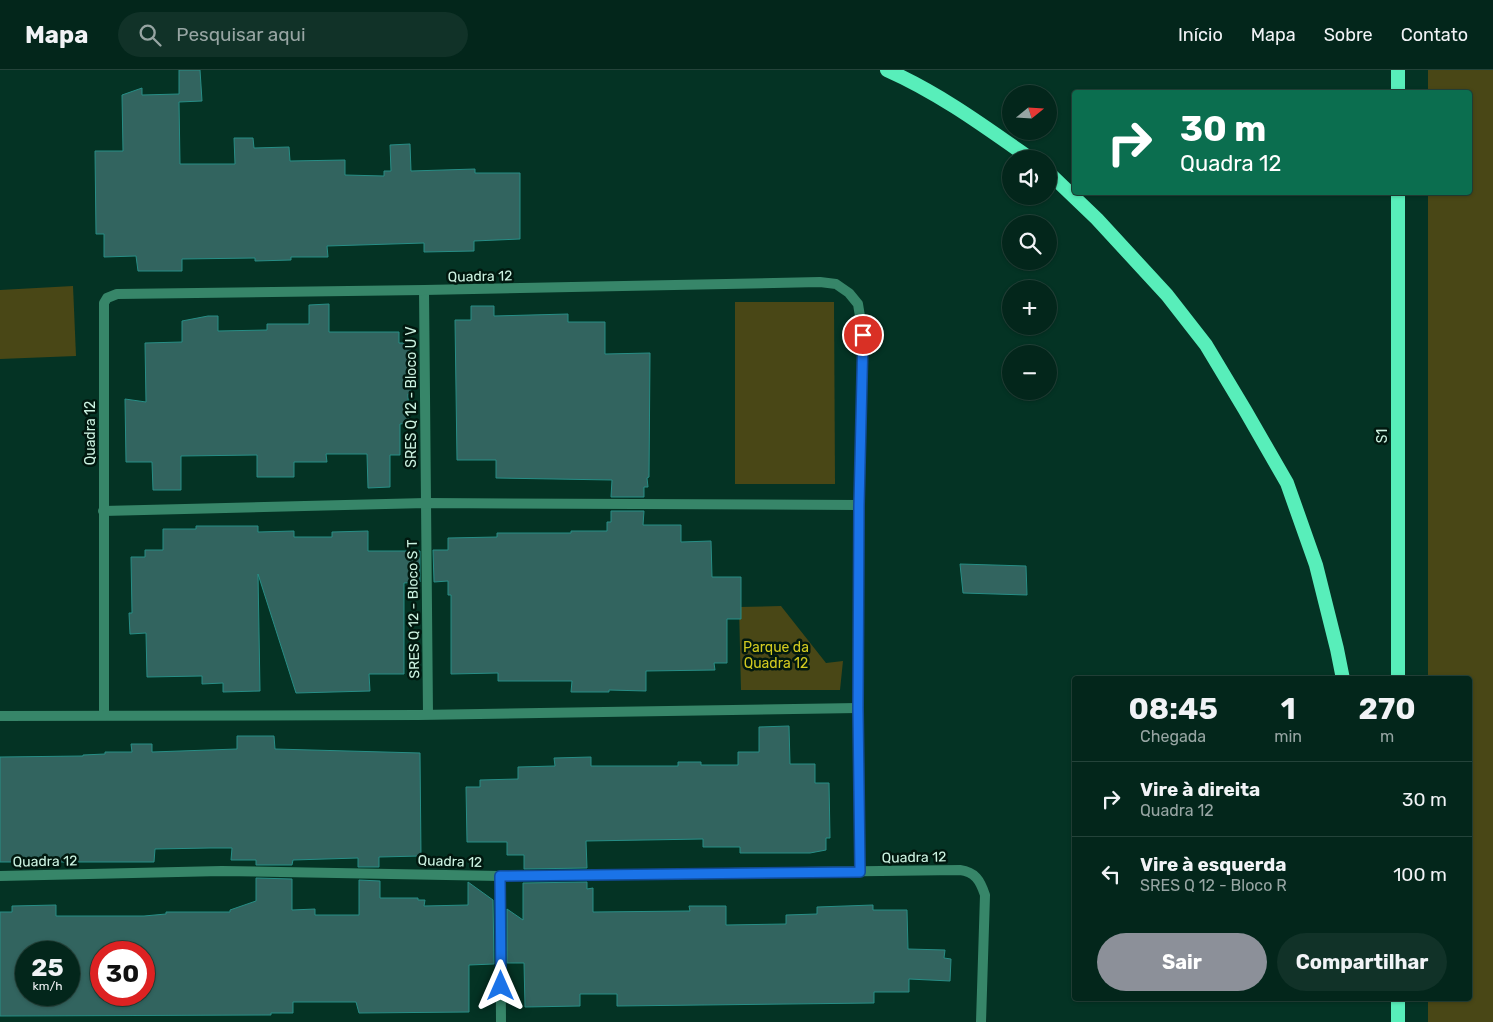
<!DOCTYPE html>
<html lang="pt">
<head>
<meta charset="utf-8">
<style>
	:root { --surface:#03261b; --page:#113228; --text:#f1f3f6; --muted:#97a5a3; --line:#24433a; --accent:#8c9099 }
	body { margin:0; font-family:Rubik,sans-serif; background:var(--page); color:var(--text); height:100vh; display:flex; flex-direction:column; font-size:19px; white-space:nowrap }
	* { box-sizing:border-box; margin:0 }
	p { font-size:16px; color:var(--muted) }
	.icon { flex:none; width:28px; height:28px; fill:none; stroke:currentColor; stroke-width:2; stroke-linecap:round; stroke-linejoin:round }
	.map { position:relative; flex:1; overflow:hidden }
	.panel { position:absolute; left:1072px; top:606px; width:400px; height:325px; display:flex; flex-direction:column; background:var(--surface); border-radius:5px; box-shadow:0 1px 4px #0004,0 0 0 1px var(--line) }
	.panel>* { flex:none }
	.banner { position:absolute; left:1072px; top:20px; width:400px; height:105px; border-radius:5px; box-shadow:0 1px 4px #0004,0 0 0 1px var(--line); background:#0b6e4f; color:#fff; overflow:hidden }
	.needle { width:32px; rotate:72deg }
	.fabs { position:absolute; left:1002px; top:15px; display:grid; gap:10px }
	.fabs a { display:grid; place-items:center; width:55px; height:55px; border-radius:50%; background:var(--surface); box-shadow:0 1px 4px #0004,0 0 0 1px var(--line); font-size:25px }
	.speed { position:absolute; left:15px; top:871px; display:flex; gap:10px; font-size:25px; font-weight:700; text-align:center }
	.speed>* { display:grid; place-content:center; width:65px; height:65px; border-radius:50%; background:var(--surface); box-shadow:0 1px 4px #0004,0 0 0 1px var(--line); line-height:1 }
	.speed small { font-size:12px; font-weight:400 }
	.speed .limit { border:8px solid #d22; background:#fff; color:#111 }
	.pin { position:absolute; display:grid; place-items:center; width:42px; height:42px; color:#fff; margin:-21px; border:2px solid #fff; border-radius:50%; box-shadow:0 1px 5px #0007 }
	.me { position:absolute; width:55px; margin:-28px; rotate:0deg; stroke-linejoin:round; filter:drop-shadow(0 0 4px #0008) }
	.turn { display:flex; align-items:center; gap:18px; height:105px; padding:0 25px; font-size:22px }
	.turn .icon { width:65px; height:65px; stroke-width:2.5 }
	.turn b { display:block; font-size:35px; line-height:42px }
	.eta { display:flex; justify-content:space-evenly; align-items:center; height:85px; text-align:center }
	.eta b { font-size:30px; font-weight:700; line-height:35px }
	.button { display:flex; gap:10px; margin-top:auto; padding:10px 25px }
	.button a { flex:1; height:58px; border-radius:30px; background:var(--accent); color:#fff; font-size:20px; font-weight:700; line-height:58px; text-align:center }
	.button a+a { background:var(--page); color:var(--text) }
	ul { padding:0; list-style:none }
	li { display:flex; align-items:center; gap:15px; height:75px; padding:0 25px; border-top:1px solid var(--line) }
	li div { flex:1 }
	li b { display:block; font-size:19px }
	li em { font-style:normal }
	header { display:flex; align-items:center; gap:30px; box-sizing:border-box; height:70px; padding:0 25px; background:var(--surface); border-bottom:1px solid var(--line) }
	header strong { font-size:24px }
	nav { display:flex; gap:28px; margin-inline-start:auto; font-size:18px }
	.search { width:350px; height:45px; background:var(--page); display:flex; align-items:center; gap:12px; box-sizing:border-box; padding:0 18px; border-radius:28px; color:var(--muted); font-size:19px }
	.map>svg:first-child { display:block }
</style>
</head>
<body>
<header>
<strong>Mapa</strong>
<div class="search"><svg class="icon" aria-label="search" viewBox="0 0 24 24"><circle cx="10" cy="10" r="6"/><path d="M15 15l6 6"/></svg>Pesquisar aqui</div>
<nav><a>Início</a><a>Mapa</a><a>Sobre</a><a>Contato</a></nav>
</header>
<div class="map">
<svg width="1493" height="952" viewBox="0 0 1493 952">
	<rect width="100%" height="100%" fill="#043324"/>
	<g fill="#494716">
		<path d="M1428 0H1493V952H1428V929H1470V609H1428V123L1470 122V22H1428Z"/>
		<path d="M73 216 76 286 0 289V220Z"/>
		<path d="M735 232H834L835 414H735Z"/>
		<path d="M781 536 826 593 843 591 840 620H741L739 537Z"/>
	</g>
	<g fill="#32645f" stroke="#278e86" fill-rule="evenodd">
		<path d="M179 0H200L202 31 179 32 180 94H235L234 68H253L254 78 289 77 290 91 345 90V105L384 106V101H391L390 75 410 74 411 101 475 99V103H520V169L474 171V181L424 182V173L327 176 328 187H291V190L255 191V188L182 189V201H138L136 186 104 187V164H96L95 81H123L122 25 142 18V25L179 24Z"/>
		<path d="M329 234V262H399V273H410L411 324H408L409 353 400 354V385H390V417L368 418 367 384H326L327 392H294V407H257V385L181 386V420H153L152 392H126L125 329 146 332 145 273 182 272V251L208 246H218V261L267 260V254H309V235Z"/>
		<path d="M471 236H494V246L568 244V252H605V284L650 283 649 407 647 408 648 417H644V427H611L612 410 496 408V390H457L455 250H471Z"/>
		<path d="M611 441H644L643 455H681V472L711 471 712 507H741V549H727V593H714L715 600 646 601V621L609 620V622H571L572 611H498V603L451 604V525H448V511L434 512 433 480H448V468L497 467V463H571V461H607V452H611Z"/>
		<path d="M196 456H258V462L294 461V467H332V462L368 461V481H420V512L404 513V604H369L370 621 296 623 258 504 260 621 223 622V613L202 614V606L147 607 146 563 130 564 129 543H132L131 487H145V480H163V459H196Z"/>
		<path d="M960 494 1026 496 1027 525 963 523Z"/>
		<path d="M789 656 790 694H815V713H829L830 768H826V780L810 783H740V777H703V769L586 771 587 798 524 799V785H507V772H467L466 717H480V710L518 709V697L555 696 554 688 591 687V696H678V692H701V695H738V682H759V657Z"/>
		<path d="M237 666H274L275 679 420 683 421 786 379 787V797H358V788L293 790 292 795H256V790H231L232 778H210L155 779 154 792H0V687L83 686V685L105 684V682H132L131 674H152V682L237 679Z"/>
		<path d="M256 808 292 809V840L315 839V845H359V810L380 811V828H418V830H425L424 836 468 835V812L493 830 494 894 469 895V942L359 943 356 932H293V943H271V945L0 946V842H12V836L56 835V846H144L166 844V842H230V840L256 831ZM26 882H69V925H26ZM101 882H144V925H101Z"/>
		<path d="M587 812V819L593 818V842L690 841 689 836H726V855L786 854V845L817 844V837L873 835V840H907L908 879 945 880 944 888 951 889 950 911 909 909V922H874V933L617 936V924H580V936L525 937 524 893H507V839L523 850V813Z"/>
	</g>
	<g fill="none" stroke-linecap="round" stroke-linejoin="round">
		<g stroke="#378669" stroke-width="10">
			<path d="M424 220 428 644"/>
			<path d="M103 441 426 433 859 435"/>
			<path d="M104 645V233L107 228 117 224 424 220 820 212 836 214 849 223 858 234 863 265 859 435 858 638 860 802"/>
			<path d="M0 646 419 645 858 638"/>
			<path d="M0 806 222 801 500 806 960 800C975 802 980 810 985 825L981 952"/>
			<path d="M500 806 501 952"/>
		</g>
		<g stroke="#58eeba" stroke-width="14">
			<path d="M887 0C939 23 984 56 1031 89"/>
			<path d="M1398 0V22"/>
			<path d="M1049 103 1097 149 1167 225 1206 275 1245 340 1287 413 1316 495 1337 579 1343 609"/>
			<path d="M1398 122V609"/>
			<path d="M1398 952V929"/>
		</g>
	</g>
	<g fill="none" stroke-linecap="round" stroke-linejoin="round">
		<g stroke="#114b97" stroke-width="12">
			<path id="route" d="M501 916 500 806 860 802 858 638 859 435 863 265"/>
		</g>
		<use href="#route" stroke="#1a73e8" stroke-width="9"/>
	</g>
	<g text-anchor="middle" stroke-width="5" stroke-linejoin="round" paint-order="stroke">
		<g font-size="14" fill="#cdf3e2" stroke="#01180f">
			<text transform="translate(480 206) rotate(-1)" y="5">Quadra 12</text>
			<text transform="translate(411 327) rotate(-90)" y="5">SRES Q 12 - Bloco U V</text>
			<text transform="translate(90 363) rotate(-90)" y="5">Quadra 12</text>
			<text transform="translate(1382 366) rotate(-90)" y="5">S1</text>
			<text transform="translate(413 539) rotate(-91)" y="5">SRES Q 12 - Bloco S T</text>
			<text transform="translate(914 787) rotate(-1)" y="5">Quadra 12</text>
			<text transform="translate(45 791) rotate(-1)" y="5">Quadra 12</text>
			<text transform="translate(450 791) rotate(2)" y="5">Quadra 12</text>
		</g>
		<g font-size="14" fill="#d2ca20" stroke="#01180f">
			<text x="776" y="582">Parque da<tspan x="776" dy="16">Quadra 12</tspan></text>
		</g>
	</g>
</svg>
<div class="fabs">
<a><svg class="needle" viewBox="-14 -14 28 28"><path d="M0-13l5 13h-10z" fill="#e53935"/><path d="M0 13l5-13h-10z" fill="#97a5a3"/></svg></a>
<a><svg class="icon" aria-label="sound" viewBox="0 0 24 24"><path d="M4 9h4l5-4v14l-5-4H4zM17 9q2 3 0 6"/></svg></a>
<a><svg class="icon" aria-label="search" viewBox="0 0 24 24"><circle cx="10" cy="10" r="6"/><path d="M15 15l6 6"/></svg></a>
<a>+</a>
<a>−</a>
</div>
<div class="speed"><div>25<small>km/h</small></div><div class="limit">30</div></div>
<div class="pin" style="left:863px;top:265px;background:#d93025"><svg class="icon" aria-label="arrive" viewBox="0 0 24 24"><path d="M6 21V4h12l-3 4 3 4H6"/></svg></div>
<svg class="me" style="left:501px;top:916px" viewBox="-20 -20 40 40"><path d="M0-17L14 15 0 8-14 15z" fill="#1a73e8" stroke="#fff" stroke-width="4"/></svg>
<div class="banner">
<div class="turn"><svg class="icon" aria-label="right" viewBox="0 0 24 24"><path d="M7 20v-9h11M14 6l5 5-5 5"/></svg><div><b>30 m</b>Quadra 12</div></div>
</div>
<section class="panel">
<div class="eta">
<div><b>08:45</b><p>Chegada</p></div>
<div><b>1</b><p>min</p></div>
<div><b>270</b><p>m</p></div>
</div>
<ul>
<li><svg class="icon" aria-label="right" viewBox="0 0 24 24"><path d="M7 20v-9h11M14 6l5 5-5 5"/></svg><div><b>Vire à direita</b><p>Quadra 12</p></div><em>30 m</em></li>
<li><svg class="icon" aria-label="left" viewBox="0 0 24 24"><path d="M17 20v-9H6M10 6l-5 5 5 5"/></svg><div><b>Vire à esquerda</b><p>SRES Q 12 - Bloco R</p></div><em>100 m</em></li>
</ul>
<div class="button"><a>Sair</a><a>Compartilhar</a></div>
</section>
</div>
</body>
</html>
